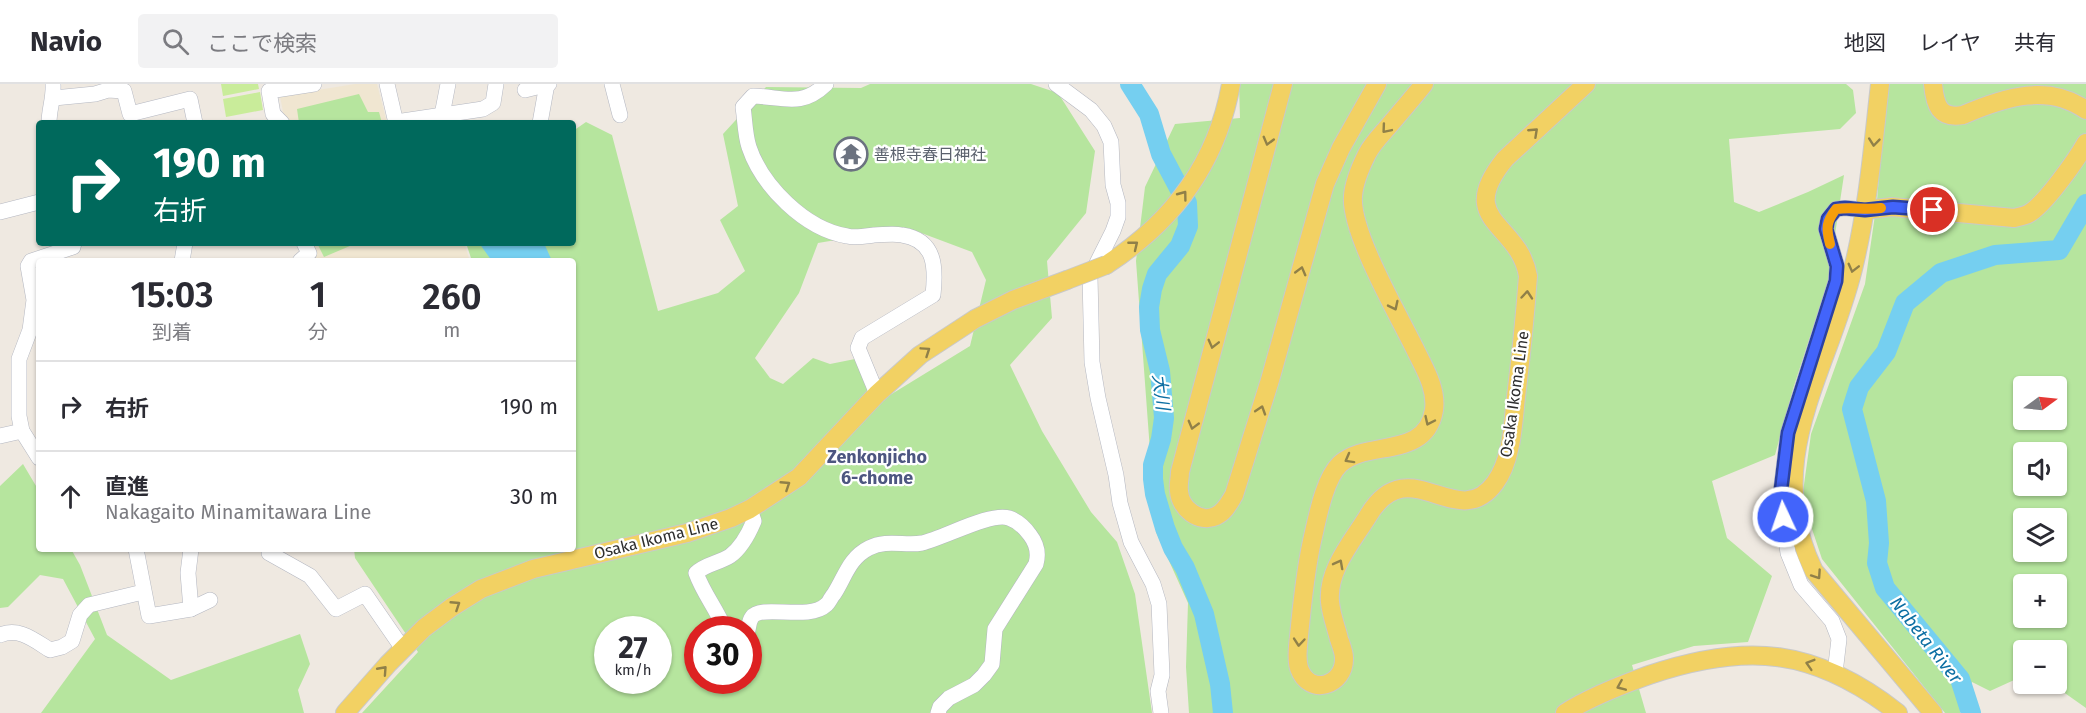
<!DOCTYPE html>
<html lang="ja">
<head>
<meta charset="utf-8">
<style>
	:root { --surface:#fff; --page:#f2f2f3; --text:#2b2b33; --muted:#7c7c81; --line:#e1e1e2 }
	body { margin:0; font-family:"Fira Sans","Noto Sans JP",sans-serif; background:var(--page); color:var(--text); height:100vh; display:flex; flex-direction:column; font-size:22px; white-space:nowrap }
	* { box-sizing:border-box; margin:0 }
	p { font-size:20px; color:var(--muted) }
	.icon { flex:none; width:33px; height:33px; fill:none; stroke:currentColor; stroke-width:2; stroke-linecap:round; stroke-linejoin:round }
	.map { position:relative; flex:1; overflow:hidden }
	.sheet { position:absolute; left:36px; top:174px; width:540px; height:294px; display:flex; flex-direction:column; background:var(--surface); border-radius:6px; box-shadow:0 2px 4px #0004 }
	.sheet>* { flex:none }
	.guide { position:absolute; left:36px; top:36px; width:540px; height:126px; border-radius:6px; box-shadow:0 2px 4px #0004; background:#00695c; color:#fff; overflow:hidden }
	.needle { width:39px; rotate:75deg }
	.buttons { position:absolute; left:2013px; top:292px; display:grid; gap:12px }
	.buttons a { display:grid; place-items:center; width:54px; height:54px; border-radius:6px; background:var(--surface); box-shadow:0 2px 4px #0004; font-size:30px }
	.speed { position:absolute; left:594px; top:532px; display:flex; gap:12px; font-size:30px; font-weight:700; text-align:center }
	.speed>* { display:grid; place-content:center; width:78px; height:78px; border-radius:50%; background:var(--surface); box-shadow:0 2px 4px #0004; line-height:1 }
	.speed small { font-size:15px; font-weight:400 }
	.speed .limit { border:9px solid #d22; background:#fff; color:#111 }
	.pin { position:absolute; display:grid; place-items:center; width:51px; height:51px; color:#fff; margin:-26px; border:3px solid #fff; border-radius:50%; box-shadow:0 2px 6px #0007 }
	.me { position:absolute; width:66px; margin:-33px; rotate:357deg; stroke-linejoin:round; filter:drop-shadow(0 0 4px #0008) }
	.turn { display:flex; align-items:center; gap:21px; height:126px; padding:0 18px; font-size:27px }
	.turn .icon { width:78px; height:78px; stroke-width:2.5 }
	.turn b { display:block; font-size:42px; line-height:51px }
	.eta { display:flex; justify-content:space-evenly; align-items:center; height:102px; text-align:center }
	.eta b { font-size:36px; font-weight:600; line-height:42px }
	ul { padding:0; list-style:none }
	li { display:flex; align-items:center; gap:18px; height:90px; padding:0 18px; border-top:2px solid var(--line) }
	li div { flex:1 }
	li b { display:block; font-size:22px }
	li em { font-style:normal }
	header { display:flex; align-items:center; gap:36px; box-sizing:border-box; height:84px; padding:0 30px; background:var(--surface); border-bottom:2px solid var(--line) }
	header strong { font-size:28px }
	nav { display:flex; gap:33px; margin-inline-start:auto; font-size:21px }
	.search { width:420px; height:54px; background:var(--page); display:flex; align-items:center; gap:15px; box-sizing:border-box; padding:0 21px; border-radius:6px; color:var(--muted); font-size:22px }
	.map>svg:first-child { display:block }
</style>
</head>
<body>
<header>
<strong>Navio</strong>
<div class="search"><svg class="icon" aria-label="search" viewBox="0 0 24 24"><circle cx="10" cy="10" r="6"/><path d="M15 15l6 6"/></svg>ここで検索</div>
<nav><a>地図</a><a>レイヤ</a><a>共有</a></nav>
</header>
<div class="map">
<svg width="2086" height="629" viewBox="0 0 2086 629">
	<rect width="100%" height="100%" fill="#efe9e1"/>
	<g fill="#f0e6d1">
		<path d="M355 0H377L387 39H285L280 12Z"/>
		<path d="M309 159H464L470 177H318Z"/>
	</g>
	<g fill="#b6e59e" fill-rule="evenodd">
		<path d="M870 0H1031L1058 9 1095 67 1086 129 1047 177 1052 234 1010 281 1042 347 1091 428 1117 458 1135 510 1152 629H362L418 568 355 474 354 465H573V177H541L543 159H573V47L586 38 612 51 658 227 718 209 745 187 720 136 738 122 723 50 766 3 861 4ZM908 144 972 168 986 196 970 262 877 319 855 275 830 280 813 274 783 300 770 294 755 274 799 209 818 159ZM608 546H658V597H608ZM698 546H748V597H698Z"/>
		<path d="M1239 0H1846L1853 6 1856 29 1840 45 1729 55 1734 118 1759 128 1808 108 1844 91 1828 197 1793 305 1775 371 1712 397 1727 454 1772 492 1748 558 1694 562 1632 581 1646 629H1189L1186 583 1188 519 1156 448 1136 177 1145 103 1175 40 1240 34Z"/>
		<path d="M1886 0H2086V624L2052 600H2056V567H2024L2023 592 1990 607 1972 598 1960 629H1945L1822 475 1802 415 1811 350 1865 200 1877 117ZM2024 303H2056V336H2024ZM2024 369H2056V402H2024ZM2024 435H2056V468H2024ZM2024 501H2056V534H2024Z"/>
		<path d="M359 10 368 28H379L382 39H299L297 25Z"/>
		<path d="M317 159H357L324 173Z"/>
		<path d="M466 159H486L493 177H472Z"/>
		<path d="M23 380 39 407V465H71L80 481 107 551 171 596 300 550 310 580 298 606 304 629H41L95 555 63 495 40 491 8 523 0 524V402Z"/>
	</g>
	<g fill="#c9ec9a">
		<path d="M221 0H258L259 5 223 12Z"/>
		<path d="M260 8 263 26 226 33 223 15Z"/>
	</g>
	<path fill="#75cff0" d="M479 159H544L552 177H492Z"/>
	<g fill="none" stroke-linecap="round" stroke-linejoin="round">
		<g stroke="#75cff0" stroke-width="20">
			<path d="M1130 0 1149 30 1161 70 1187 119 1188 142 1180 162 1157 190 1152 205 1149 223 1150 246 1160 287 1164 334 1161 355 1153 381V395L1155 410 1165 444 1173 464 1185 484 1204 530 1220 600 1223 629"/>
			<path d="M1971 629 1960 595 1885 504 1877 479 1879 459 1876 417 1852 325 1859 303 1886 268 1905 219 1941 189 1995 171 2059 166 2086 120"/>
		</g>
		<g stroke="#b4b7c1" stroke-width="16">
			<g id="minor">
				<path d="M387 0 396 39"/>
				<path d="M612 0 620 31"/>
				<path d="M826 0C801 24 784 13 753 12L743 23C745 36 745 51 749 63 762 102 805 145 847 152 855 154 866 152 874 151 883 151 893 149 902 151 936 156 936 184 933 211L862 254 858 264 877 310"/>
				<path d="M1056 0 1091 26 1104 42 1111 58 1113 101 1118 119V133L1113 147 1090 193 1092 278 1098 314 1116 391 1120 419 1131 458 1153 500 1159 520 1162 591 1158 607 1161 629"/>
				<path d="M525 6 549 0"/>
				<path d="M54 14 95 10 108 6 124 7 130 30 190 15 195 39"/>
				<path d="M442 31 448 0"/>
				<path d="M396 38 483 25 493 19 496 0"/>
				<path d="M49 39C49 25 54 14 53 0"/>
				<path d="M282 39 273 30 269 7 314 0"/>
				<path d="M540 39 547 0"/>
				<path d="M0 128 39 118"/>
				<path d="M182 177 185 159"/>
				<path d="M300 177 309 169 304 159"/>
				<path d="M0 352 22 347"/>
				<path d="M39 374 22 347 19 332V275L30 246 34 216 28 182 31 177 73 163 74 159"/>
				<path d="M136 465 149 532 191 525 210 516"/>
				<path d="M191 465 188 489 191 525"/>
				<path d="M269 465V469L310 492 336 525 365 510 403 565"/>
				<path d="M725 546C717 525 704 511 696 489 705 480 719 479 730 472 741 464 749 449 754 437L750 425"/>
				<path d="M748 546C749 542 749 537 752 533 761 520 809 537 826 521 829 519 831 513 834 510 845 493 849 474 869 464 886 455 905 462 922 459 944 454 990 428 1009 434 1018 437 1025 444 1030 451 1037 460 1039 469 1036 480L995 545 992 580 984 591 974 601 949 614 940 623 938 629"/>
				<path d="M0 551C19 543 34 556 50 566L62 563 72 557 80 531 89 521 143 508"/>
				<path d="M1835 589 1839 555 1832 537 1801 501 1788 469 1780 415 1788 349 1836 197 1837 182 1826 145 1828 135 1836 125 1845 124 1865 126"/>
			</g>
		</g>
		<g stroke="#c9c9c9" stroke-width="20">
			<g id="major">
				<path d="M1283 0 1180 388C1180 394 1178 400 1179 407 1180 424 1199 440 1216 432 1225 428 1229 419 1234 411L1270 296 1325 100 1341 64 1377 0"/>
				<path d="M1424 0C1412 15 1399 30 1387 44 1380 52 1372 60 1367 70 1361 82 1354 98 1353 112 1350 148 1398 230 1415 265 1424 284 1437 304 1434 326 1426 376 1367 355 1340 380 1324 395 1317 436 1312 457 1305 489 1302 520 1299 552 1298 562 1296 574 1299 584 1309 613 1345 602 1344 574 1344 568 1341 561 1339 555 1336 543 1331 530 1330 518 1327 486 1352 458 1368 432 1409 363 1457 451 1495 399 1512 376 1513 340 1516 313 1521 273 1525 232 1528 192 1519 138 1454 138 1505 75L1586 0"/>
				<path d="M1880 0C1873 62 1868 124 1853 185 1827 291 1760 376 1814 487L1933 629"/>
				<path d="M1933 0C1935 21 1939 35 1963 31 2007 12 2049 0 2086 26"/>
				<path d="M1865 126 1892 123 2014 134C2018 133 2024 132 2028 130 2044 122 2077 75 2086 59"/>
				<path d="M1106 181C1173 138 1217 79 1231 0"/>
				<path d="M345 629 388 580 424 544 452 523 481 505 533 485 687 449 731 434 750 425 799 393 877 310 920 271 975 235 1013 216 1067 196"/>
				<path d="M1565 629C1590 613 1621 601 1649 591 1747 558 1815 564 1898 629"/>
			</g>
		</g>
		<use href="#minor" stroke="#fff" stroke-width="15"/>
		<use href="#major" stroke="#f2d163" stroke-width="18"/>
		<g stroke="#c9c9c9" stroke-width="20" stroke-linecap="butt">
			<path id="major-bridge" d="M1067 196 1106 181"/>
		</g>
		<use href="#major-bridge" stroke="#f2d163" stroke-width="18"/>
	</g>
	<defs><path id="oneway-chevron" d="M-2-3.5L2.5 0L-2 3.5" fill="none" stroke-width="1.6" stroke-linecap="round" stroke-linejoin="round" transform="scale(1.5)"/></defs>
	<g stroke="#908048">
		<use href="#oneway-chevron" transform="translate(1386 45) rotate(130)"/>
		<use href="#oneway-chevron" transform="translate(1534 48) rotate(-43)"/>
		<use href="#oneway-chevron" transform="translate(1268 57) rotate(105)"/>
		<use href="#oneway-chevron" transform="translate(1874 58) rotate(96)"/>
		<use href="#oneway-chevron" transform="translate(1183 111) rotate(-53)"/>
		<use href="#oneway-chevron" transform="translate(1134 161) rotate(-39)"/>
		<use href="#oneway-chevron" transform="translate(1853 184) rotate(104)"/>
		<use href="#oneway-chevron" transform="translate(1301 187) rotate(-75)"/>
		<use href="#oneway-chevron" transform="translate(1527 211) rotate(-85)"/>
		<use href="#oneway-chevron" transform="translate(1394 222) rotate(64)"/>
		<use href="#oneway-chevron" transform="translate(1213 260) rotate(104)"/>
		<use href="#oneway-chevron" transform="translate(926 267) rotate(-34)"/>
		<use href="#oneway-chevron" transform="translate(1261 326) rotate(-72)"/>
		<use href="#oneway-chevron" transform="translate(1429 337) rotate(115)"/>
		<use href="#oneway-chevron" transform="translate(1193 341) rotate(105)"/>
		<use href="#oneway-chevron" transform="translate(1349 375) rotate(151)"/>
		<use href="#oneway-chevron" transform="translate(786 401) rotate(-33)"/>
		<use href="#oneway-chevron" transform="translate(1339 480) rotate(-62)"/>
		<use href="#oneway-chevron" transform="translate(1817 491) rotate(56)"/>
		<use href="#oneway-chevron" transform="translate(456 521) rotate(-33)"/>
		<use href="#oneway-chevron" transform="translate(1299 558) rotate(95)"/>
		<use href="#oneway-chevron" transform="translate(1810 580) rotate(-163)"/>
		<use href="#oneway-chevron" transform="translate(383 586) rotate(-48)"/>
		<use href="#oneway-chevron" transform="translate(1621 602) rotate(157)"/>
	</g>
	<g fill="none" stroke-linecap="round" stroke-linejoin="round">
		<g stroke="#2b41a3" stroke-width="15">
			<path id="route" d="M1783 433 1780 414 1788 349 1836 197 1837 182 1826 145 1828 135 1836 125 1845 124 1865 126 1893 123 1933 126"/>
		</g>
		<use href="#route" stroke="#4264fb" stroke-width="10"/>
		<path stroke="#f59e0b" stroke-width="10" d="M1830 160C1826 144 1826 138 1836 125 1851 123 1866 126 1881 124"/>
	</g>
	<defs>
		<g id="temple-ring" transform="scale(1.725)"><circle r="9.5" fill="#fff" stroke="#6b7280" stroke-width="1.5"/><path d="M0-6L5-2H3V0L6.5 2.5H4V6H1.5V3h-3V6H-4V2.5H-6.5L-3 0V-2H-5Z" fill="#6b7280"/></g>
	</defs>
	<g fill-rule="evenodd">
		<use href="#temple-ring" x="851" y="70"/>
	</g>
	<g text-anchor="middle" stroke-width="4.5" stroke-linejoin="round" paint-order="stroke">
		<g font-size="16" fill="#5b616d" stroke="#fff" text-anchor="start">
			<text x="874" y="76">善根寺春日神社</text>
		</g>
		<g font-size="16" fill="#2e2e2e" stroke="#fff">
			<text transform="translate(1514 310) rotate(-82)" y="6">Osaka Ikoma Line</text>
			<text transform="translate(656 454) rotate(-14)" y="6">Osaka Ikoma Line</text>
		</g>
		<g font-size="18" font-style="italic" fill="#0d6fa3" stroke="#fff">
			<text transform="translate(1161 308) rotate(83)" y="6">大川</text>
			<text transform="translate(1926 556) rotate(52)" y="6">Nabeta River</text>
		</g>
		<g font-size="18" font-weight="bold" fill="#4d5680" stroke="#fff">
			<text x="877" y="379">Zenkonjicho<tspan x="877" dy="21">6-chome</tspan></text>
		</g>
	</g>
</svg>
<div class="buttons">
<a><svg class="needle" viewBox="-14 -14 28 28"><path d="M0-13l5 13h-10z" fill="#e53935"/><path d="M0 13l5-13h-10z" fill="#7c7c81"/></svg></a>
<a><svg class="icon" aria-label="sound" viewBox="0 0 24 24"><path d="M4 9h4l5-4v14l-5-4H4zM17 9q2 3 0 6"/></svg></a>
<a><svg class="icon" aria-label="layers" viewBox="0 0 24 24"><path d="M12 4l9 5-9 5-9-5zM3 14l9 5 9-5"/></svg></a>
<a>+</a>
<a>−</a>
</div>
<div class="speed"><div>27<small>km/h</small></div><div class="limit">30</div></div>
<div class="pin" style="left:1933px;top:126px;background:#d93025"><svg class="icon" aria-label="arrive" viewBox="0 0 24 24"><path d="M6 21V4h12l-3 4 3 4H6"/></svg></div>
<svg class="me" style="left:1783px;top:433px" viewBox="-20 -20 40 40"><circle r="17" fill="#4264fb" stroke="#fff" stroke-width="3"/><path d="M0-11L8 9 0 5-8 9z" fill="#fff"/></svg>
<div class="guide">
<div class="turn"><svg class="icon" aria-label="right" viewBox="0 0 24 24"><path d="M7 20v-9h11M14 6l5 5-5 5"/></svg><div><b>190 m</b>右折</div></div>
</div>
<section class="sheet">
<div class="eta">
<div><b>15:03</b><p>到着</p></div>
<div><b>1</b><p>分</p></div>
<div><b>260</b><p>m</p></div>
</div>
<ul>
<li><svg class="icon" aria-label="right" viewBox="0 0 24 24"><path d="M7 20v-9h11M14 6l5 5-5 5"/></svg><div><b>右折</b></div><em>190 m</em></li>
<li><svg class="icon" aria-label="ahead" viewBox="0 0 24 24"><path d="M12 20V5M6 11l6-6 6 6"/></svg><div><b>直進</b><p>Nakagaito Minamitawara Line</p></div><em>30 m</em></li>
</ul>
</section>
</div>
</body>
</html>
